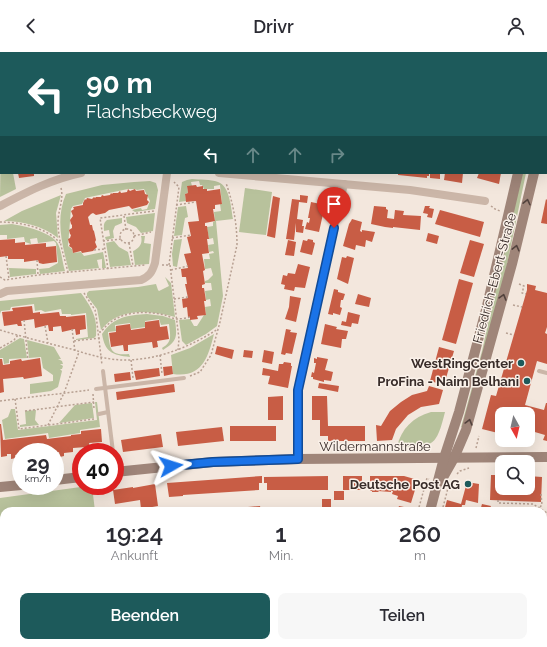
<!DOCTYPE html>
<html lang="de">
<head>
<meta charset="utf-8">
<style>
	:root { --surface:#fff; --page:#f7f7f7; --text:#2b2b33; --muted:#7c7c81; --accent:#1d5a5b }
	body { margin:0; font-family:Raleway,sans-serif; background:var(--page); color:var(--text); height:100vh; display:flex; flex-direction:column; font-size:15px; white-space:nowrap }
	* { box-sizing:border-box; margin:0 }
	p { font-size:13px; color:var(--muted) }
	.icon { flex:none; width:22px; height:22px; fill:none; stroke:currentColor; stroke-width:2; stroke-linecap:round; stroke-linejoin:round }
	.map { position:relative; flex:1; overflow:hidden }
	.details { position:absolute; left:0px; top:455px; width:547px; height:140px; display:flex; flex-direction:column; background:var(--surface); border-radius:12px 12px 0 0; box-shadow:0 4px 16px #0002 }
	.details>* { flex:none }
	.guide { position:absolute; left:0px; top:0px; width:547px; height:122px; box-shadow:0 4px 16px #0002; background:#1d5a5b; color:#fff; overflow:hidden }
	.needle { width:26px; rotate:172deg }
	.tools { position:absolute; left:495px; top:355px; display:grid; gap:8px }
	.tools a { display:grid; place-items:center; width:40px; height:40px; border-radius:8px; background:var(--surface); box-shadow:0 4px 16px #0002; font-size:20px }
	.speed { position:absolute; left:12px; top:391px; display:flex; gap:8px; font-size:20px; font-weight:700; text-align:center }
	.speed>* { display:grid; place-content:center; width:52px; height:52px; border-radius:50%; background:var(--surface); box-shadow:0 4px 16px #0002; line-height:1 }
	.speed small { font-size:10px; font-weight:400 }
	.speed .limit { border:6px solid #d22; background:#fff; color:#111 }
	.pin { position:absolute; display:grid; place-items:center; width:34px; height:34px; color:#fff; margin:-41px -17px; border-radius:50% 50% 50% 0; rotate:-45deg; box-shadow:0 0 4px #0007 }
	.pin .icon { rotate:45deg }
	.me { position:absolute; width:44px; margin:-22px; rotate:84deg; stroke-linejoin:round; filter:drop-shadow(0 0 3px #0008) }
	.turn { display:flex; align-items:center; gap:14px; height:84px; padding:0 20px; font-size:18px }
	.turn .icon { width:52px; height:52px; stroke-width:2.5 }
	.turn b { display:block; font-size:28px; line-height:34px }
	.lanes { display:flex; align-items:center; height:38px; padding:0 20px; background:#0003; justify-content:center; gap:20px; direction:ltr }
	.lanes .off { opacity:.35 }
	.eta { display:flex; justify-content:space-evenly; align-items:center; height:68px; text-align:center }
	.eta b { font-size:24px; font-weight:600; line-height:28px }
	.button { display:flex; gap:8px; margin-top:auto; padding:8px 20px }
	.button a { flex:1; height:46px; border-radius:8px; background:var(--accent); color:#fff; font-size:16px; font-weight:600; line-height:46px; text-align:center }
	.button a+a { background:var(--page); color:var(--text) }
	header { display:flex; justify-content:space-between; align-items:center; height:52px; padding:0 20px; background:var(--surface); font-size:18px; font-weight:600 }
	.map>svg:first-child { display:block }
</style>
</head>
<body>
<header><svg class="icon" aria-label="back" viewBox="0 0 24 24"><path d="M15 5l-7 7 7 7"/></svg>Drivr<svg class="icon" aria-label="person" viewBox="0 0 24 24"><circle cx="12" cy="8" r="4"/><path d="M4 21q1-7 8-7t8 7"/></svg></header>
<div class="map">
<svg width="547" height="595" viewBox="0 0 547 595">
	<rect width="100%" height="100%" fill="#f3e7dd"/>
	<g fill="#b8c29c">
		<path d="M0 0H230L235 1H1L0 70Z"/>
		<path d="M1 80V121H13L16 137 0 145Z"/>
		<path d="M521 121H526L504 227 463 376 461 375 482 299Z"/>
		<path d="M192 127C200 128 210 127 218 130 230 134 231 156 233 167L216 169 223 244 217 274 206 282 186 293 182 289 179 268 190 267 194 274H197L204 263H206L205 255 211 254 210 247 206 248 205 239 212 238 211 231H205V229L208 228 213 223 211 216 205 217 204 207H210L209 202 214 201 213 199 209 200 208 193 214 192 213 186 209 187 207 175 213 174V170L215 169 214 160 221 159 220 152H222L220 133 214 134V137H204L202 133H200L199 129 191 130 192 134 187 135 188 141 185 142 186 149 179 150 182 130 187 128Z"/>
		<path d="M134 130 150 129 156 131 158 138 155 157 135 160 132 158 141 156 142 158 147 157 150 149 144 137 137 138 135 137H128L85 146 82 152 73 154 71 157 68 194 72 197 73 201 81 200 84 204 103 200 106 216H102V207L97 208 99 216 69 219C62 193 55 167 66 142L102 133Z"/>
		<path d="M245 136 272 140 266 183 239 180Z"/>
		<path d="M61 143 56 161 58 186C43 174 22 169 4 169L22 159Z"/>
		<path d="M186 154 188 165 185 166 182 183 174 184 178 155Z"/>
		<path d="M155 161 153 179 141 181 136 175 127 171 126 165Z"/>
		<path d="M122 166V171L115 174 113 179 114 186 106 188 105 185 110 184 109 178 104 179C104 174 103 171 107 168Z"/>
		<path d="M12 172C24 174 52 180 58 192 62 200 62 210 65 219L40 222 39 217 49 216 58 211 56 191 54 189 38 191 37 186 30 187 31 192 25 190 24 185 7 187V183H0V173Z"/>
		<path d="M141 184H145L144 191 151 192 149 212 135 213 133 199C139 196 143 192 141 184Z"/>
		<path d="M182 187 177 215 173 214 172 202 174 188Z"/>
		<path d="M114 189 119 195 128 200 131 213 110 215 106 191Z"/>
		<path d="M9 216 36 217V222L10 225Z"/>
		<path d="M165 225 171 231 175 265C150 258 118 255 101 278L97 257 87 244V241L89 239 138 235 156 232 158 238 159 239 169 234Z"/>
		<path d="M81 241C91 255 98 265 96 284L94 286 76 288V287L88 285 86 261 71 263V262H62L61 257 45 260 41 258 35 259 34 252 11 255 10 258 1 259 0 262V249Z"/>
		<path d="M147 262 163 264 175 268C177 284 178 289 163 298L162 296C173 290 170 283 169 272L161 273 159 267 145 269V275L131 277 130 271 115 273 116 279 108 280C110 297 110 304 129 302L130 305C112 303 105 300 102 282 113 265 128 263 147 262Z"/>
		<path d="M214 282C208 306 202 326 173 322L171 303 190 296Z"/>
		<path d="M20 286 24 287 27 306 9 307V311L4 312 3 306H0V298Z"/>
		<path d="M27 288 54 295 61 307H58L62 309 63 312H60L63 314 62 317H60L62 319 58 335 51 339 30 342V332L53 329V323L43 316 41 305 29 306Z"/>
		<path d="M95 350H97L100 375 80 378V381L49 386 48 381 5 387 2 368 8 365 11 357H15L18 378 97 368Z"/>
		<path d="M92 351 94 366 59 371 75 353Z"/>
		<path d="M36 358 35 368 39 373 20 375V373L26 372 25 359Z"/>
		<path d="M431 360H445C436 396 433 395 397 395 401 377 413 365 431 360Z"/>
		<path d="M88 434H92L95 459H4V508L0 506V446Z"/>
		<path d="M0 512 4 515V552L0 556Z"/>
		<path d="M6 591H55L54 595H10Z"/>
		<path d="M156 591H269L268 592 285 595H156Z"/>
	</g>
	<g fill="none" stroke-linecap="round" stroke-linejoin="round">
		<g stroke="#7bb1af" stroke-width="3">
			<path d="M146 0 150 1"/>
			<path d="M0 574 4 568"/>
		</g>
	</g>
	<g fill="#c85d45">
		<path d="M18 121H34V124L19 126Z"/>
		<path d="M398 121H429V124H427V126L398 123Z"/>
		<path d="M430 121H440V127L430 126Z"/>
		<path d="M445 121H463L462 131 444 128Z"/>
		<path d="M479 121H501L499 132 477 126Z"/>
		<path d="M196 133 197 135 203 134V137H207V139L220 137 222 152 215 153V157H213L215 169 205 171V174H207L209 187H207L209 201 202 202 205 218 203 219 205 232 202 233V236H204L206 249H204L206 263 197 264 198 267 190 268V265H188L187 255 183 256 182 247 188 246 185 232H187L186 225H182L181 217 188 216 184 202 191 201 187 185 191 184 188 170 199 169 196 149 186 150 185 142 188 141 187 134Z"/>
		<path d="M128 137 130 139 135 137 136 139 144 138 145 142 148 143 147 148 149 150 147 153 132 157 129 154 109 158 105 161 96 163 93 161 91 162 88 165 90 173H92L93 178 94 179 96 188 95 190 97 195 93 199 82 201 81 199 73 201 72 196 69 194 70 192 69 191 68 187 70 186 71 183 70 182 69 178 72 176V173L71 172 70 168 73 164 71 159 74 157 73 155 83 153V151L85 147 86 148 87 146 92 147 94 145 95 146 96 145H101L102 143 104 144 110 143 111 141 112 142 113 141H118L120 139 121 141 127 140Z"/>
		<path d="M300 143 308 144 307 151 299 150 297 167 303 168 302 174H304L303 181 296 180V171L294 188 286 187 292 147 300 148Z"/>
		<path d="M273 144 280 146 275 186 267 184Z"/>
		<path d="M546 147 547 148V172L541 171Z"/>
		<path d="M311 150 325 153 319 180 305 177 307 170 309 171 310 166H308Z"/>
		<path d="M374 154 386 155V157L388 158 387 166 394 167 395 158 404 159 403 163 421 164 420 178 393 175V176L385 175 371 172Z"/>
		<path d="M425 154H430L429 156 434 157 432 166 427 165 428 162 423 161Z"/>
		<path d="M440 158 484 170 480 185 435 172Z"/>
		<path d="M352 167 362 170 360 179 362 180V178L375 180 372 190 366 188 365 195 356 193 355 198 343 194 349 172 351 169Z"/>
		<path d="M428 181 439 184 437 192 426 189Z"/>
		<path d="M15 187V191L25 190V193L46 191V195L56 194 57 210 43 212 39 211 38 208 24 210V207H8V204L0 205V188Z"/>
		<path d="M308 187 313 188V190L315 191 312 203 300 200 303 188 307 189Z"/>
		<path d="M288 188 296 190 294 204 285 203Z"/>
		<path d="M470 188 484 192 474 225 460 221Z"/>
		<path d="M347 204 354 206 348 232 337 227 342 205 346 206Z"/>
		<path d="M298 212 310 215 305 236 295 235 294 239 284 237 285 233 281 232 283 223 287 224 288 221 295 222Z"/>
		<path d="M459 227 473 231 456 292 442 288Z"/>
		<path d="M527 232 536 234 535 238 547 241V275L545 281 547 282V312L537 309 525 353 544 358 546 351H547V389L543 388 545 383 528 378V362H502V382L482 377 491 343 496 344 527 238Z"/>
		<path d="M334 237 338 238V240L345 242 343 248H341L340 255 342 256 340 263 333 261V263L328 262Z"/>
		<path d="M358 242 371 246 369 255 355 252Z"/>
		<path d="M290 244 301 246 296 270 285 267 289 255Z"/>
		<path d="M32 254 33 261 40 260V262L59 260 60 264H66V265L85 263 86 277 80 278V282L76 283 75 277 62 280 61 274 53 275V279H49L48 273 35 276 34 267 21 269 22 274H18L17 272 4 274 2 260 13 259 12 256Z"/>
		<path d="M348 260 360 263 358 272 352 271 351 275 341 273 342 269 346 270Z"/>
		<path d="M159 268 160 275 167 274 169 287 157 289 158 295 153 296 152 290 128 293V299H124L123 293 111 295 109 281 116 280V274L130 272 131 278 145 276V270Z"/>
		<path d="M325 272 337 275 336 277 348 279 346 287H342L341 296 321 292Z"/>
		<path d="M286 277 291 278 290 280 297 281 292 302 286 301 285 303 281 302Z"/>
		<path d="M217 294 234 298 232 307 215 302Z"/>
		<path d="M439 295 454 299 444 333 430 329Z"/>
		<path d="M244 298 253 299 252 306 243 305Z"/>
		<path d="M264 298 274 300 272 312 262 310Z"/>
		<path d="M317 305 328 307 325 318 333 320 331 329 324 328V330L313 327V325H311L312 320 314 321 316 311H314V306L317 307Z"/>
		<path d="M40 306 42 324 24 327 23 325 3 327 4 340 0 341V307H2L3 313 10 312V309L21 307 22 309Z"/>
		<path d="M284 310 291 311V314H292L288 336 268 332 270 324 262 323 263 316 278 319 279 312H283Z"/>
		<path d="M172 314 173 322 164 324 163 315Z"/>
		<path d="M159 316 160 324 136 328 134 319Z"/>
		<path d="M130 320 131 328 115 330 114 322Z"/>
		<path d="M319 331 339 334 338 340 318 336Z"/>
		<path d="M174 332 175 340 117 348 116 340Z"/>
		<path d="M429 334 443 338 439 352 421 355 408 363 396 377 392 388 377 389 376 373 381 374 390 359 401 350 412 343 427 339Z"/>
		<path d="M283 344V368H268V345Z"/>
		<path d="M312 344H327L328 374H365V389H328V384H320V368H312Z"/>
		<path d="M0 372H1L3 388 46 383 47 387 71 384V383L81 382V379L101 377 102 390 89 391 90 396 86 397V395L73 396V400L64 401V404L60 405 59 400 55 401 49 400 48 399 21 400V402L15 403 16 406 11 407V402H7V404L1 405Z"/>
		<rect x="230" y="374" width="46" height="15"/>
		<path d="M222 375 224 389 178 394 176 380Z"/>
		<path d="M161 382 163 395 123 400 121 388Z"/>
		<path d="M491 423H502V436H528V424L542 425 541 450 490 448Z"/>
		<path d="M262 424V431H259V438L183 443V444L169 445 167 431Z"/>
		<path d="M328 424V438H267V431H264V425Z"/>
		<rect x="343" y="424" width="19" height="14"/>
		<path d="M370 424H404L418 428 411 451 397 447 398 444 392 442 393 439H391V440L378 439 379 440H372V439H370Z"/>
		<path d="M467 430 479 432 478 451 466 448 465 453H462L461 459H444L447 448 461 452Z"/>
		<path d="M155 432 158 454 141 457 140 448 115 452 113 438 133 435V436Z"/>
		<rect x="334" y="439" width="10" height="9"/>
		<rect x="322" y="447" width="9" height="12"/>
		<path d="M482 452 491 454 489 459H480Z"/>
		<path d="M260 454 261 459H237V456Z"/>
		<path d="M399 454 404 455 413 459H397Z"/>
		<path d="M55 591H150L155 592V595H74L66 593V595H54Z"/>
		<path d="M330 591H339V593L352 594V595H330Z"/>
		<path d="M360 591H379L378 595H362V594L360 593Z"/>
		<path d="M415 591H431L430 595H414Z"/>
		<path d="M488 591H507L508 595H488Z"/>
	</g>
	<g fill="none" stroke-linecap="round" stroke-linejoin="round">
		<g stroke="#b7a092" stroke-width="1.5" stroke-dasharray="2 2" stroke-linecap="butt">
			<path d="M8 0 9 1"/>
			<path d="M43 1 45 0"/>
			<path d="M0 22H1"/>
			<path d="M0 88 1 86"/>
			<path d="M61 136C64 147 58 159 58 170 58 187 64 204 68 220"/>
			<path d="M176 153 196 150"/>
			<path d="M491 154 495 157 500 159"/>
			<path d="M124 164 126 178"/>
			<path d="M0 170C20 170 46 175 60 191"/>
			<circle cx="127" cy="184" r="7"/>
			<path d="M134 184 151 180"/>
			<path d="M172 186 191 183"/>
			<path d="M103 189 121 187"/>
			<path d="M129 191 133 214"/>
			<path d="M94 198 104 197"/>
			<path d="M6 204 9 227"/>
			<path d="M37 208 38 223"/>
			<path d="M162 213H170L179 287 178 298"/>
			<path d="M169 213 179 135 174 130"/>
			<path d="M108 217 100 166 154 159"/>
			<path d="M171 218 188 214"/>
			<path d="M0 225 5 228 38 223 145 213"/>
			<path d="M519 232 524 234 522 241 526 242"/>
			<path d="M84 241 95 258 96 263 102 313"/>
			<path d="M174 247 188 245"/>
			<path d="M513 253 522 255"/>
			<path d="M24 268 28 308"/>
			<path d="M45 274 48 291"/>
			<path d="M72 277 75 299"/>
			<path d="M0 278C23 285 47 291 71 297 87 302 104 307 121 308 156 309 190 295 218 277"/>
			<path d="M99 280H101C116 259 142 258 165 263 169 264 173 267 177 267 181 267 186 266 190 265"/>
			<path d="M506 281 514 283"/>
			<path d="M74 289 100 286"/>
			<path d="M0 296 14 288 18 283"/>
			<path d="M160 303 162 322"/>
			<path d="M131 308 133 326"/>
			<path d="M190 324 200 320 211 303 220 270 237 193C237 171 233 151 226 131"/>
			<path d="M93 342 94 357"/>
			<path d="M15 347 19 377 94 367"/>
			<path d="M0 349 89 338"/>
			<path d="M25 359 94 350"/>
			<path d="M48 373 64 341 79 300"/>
			<path d="M476 396 479 384"/>
			<path d="M457 422 460 419 469 416"/>
			<path d="M498 448V451L533 452 547 461"/>
			<path d="M540 455 542 453 541 442"/>
			<path d="M418 459 427 426 429 427"/>
			<path d="M442 459 448 436"/>
			<path d="M0 559 4 554"/>
			<path d="M535 591V595"/>
			<path d="M171 595 172 591"/>
			<path d="M381 595 382 591"/>
		</g>
		<g stroke="#cbb6a8" stroke-width="4">
			<path d="M307 0 308 1"/>
			<path d="M428 1V0"/>
			<path d="M103 319 113 400"/>
			<path d="M539 319 547 321"/>
			<path d="M96 337 184 326"/>
			<path d="M99 362 108 360"/>
			<path d="M0 509 4 512"/>
		</g>
		<g stroke="#cbb6a8" stroke-width="8">
			<path d="M546 40 547 39"/>
			<path d="M219 121 410 138 485 149"/>
			<path d="M0 154C27 140 52 127 81 121"/>
			<path d="M0 242 7 239 141 228C150 224 152 220 155 211L167 121"/>
			<path d="M298 407V338L344 132"/>
			<path d="M543 538 547 518"/>
		</g>
		<g stroke="#9f8579" stroke-width="10">
			<path d="M546 3 547 0"/>
			<path d="M546 69 547 65"/>
			<path d="M115 420 213 410 298 407 547 405"/>
			<path d="M55 428 81 425"/>
			<path d="M441 429 454 406 466 378 512 212 534 121"/>
			<path d="M0 435 21 433"/>
			<path d="M430 459 444 406 459 360 487 254 518 121"/>
			<path d="M394 595 395 591"/>
		</g>
	</g>
	<defs><path id="oneway-chevron" d="M-2-3.5L2.5 0L-2 3.5" fill="none" stroke-width="1.6" stroke-linecap="round" stroke-linejoin="round"/></defs>
	<g stroke="#52423d">
		<use href="#oneway-chevron" transform="translate(527 150) rotate(-77)"/>
		<use href="#oneway-chevron" transform="translate(516 196) rotate(-76)"/>
		<use href="#oneway-chevron" transform="translate(503 245) rotate(-74)"/>
		<use href="#oneway-chevron" transform="translate(469 370) rotate(-75)"/>
	</g>
	<g fill="none" stroke-linecap="round" stroke-linejoin="round">
		<g stroke="#114b97" stroke-width="10">
			<path id="route" d="M171 414 213 410 298 407V338L334 176"/>
		</g>
		<use href="#route" stroke="#1a73e8" stroke-width="7"/>
	</g>
	<g fill="#1d5a5b" stroke="#faf1e9" stroke-width="1.5">
		<circle cx="521" cy="311" r="4"/>
		<circle cx="527" cy="329" r="4"/>
		<circle cx="468" cy="432" r="4"/>
	</g>
	<g text-anchor="middle" stroke-width="3" stroke-linejoin="round" paint-order="stroke">
		<g font-size="13" fill="#382c29" stroke="#faf1e9">
			<text transform="translate(494 226) rotate(-75)" y="5">Friedrich-Ebert-Straße</text>
			<text x="375" y="399">Wildermannstraße</text>
		</g>
		<g font-size="13" font-weight="bold" fill="#382c29" stroke="#faf1e9" text-anchor="end">
			<text x="513" y="316">WestRingCenter</text>
			<text x="519" y="334">ProFina - Naim Belhani</text>
			<text x="460" y="437">Deutsche Post AG</text>
		</g>
	</g>
</svg>
<div class="tools">
<a><svg class="needle" viewBox="-14 -14 28 28"><path d="M0-13l5 13h-10z" fill="#e53935"/><path d="M0 13l5-13h-10z" fill="#7c7c81"/></svg></a>
<a><svg class="icon" aria-label="search" viewBox="0 0 24 24"><circle cx="10" cy="10" r="6"/><path d="M15 15l6 6"/></svg></a>
</div>
<div class="speed"><div>29<small>km/h</small></div><div class="limit">40</div></div>
<div class="pin" style="left:334px;top:176px;background:#d93025"><svg class="icon" aria-label="arrive" viewBox="0 0 24 24"><path d="M6 21V4h12l-3 4 3 4H6"/></svg></div>
<svg class="me" style="left:171px;top:414px" viewBox="-20 -20 40 40"><path d="M0-17L14 15 0 8-14 15z" fill="#1a73e8" stroke="#fff" stroke-width="4"/></svg>
<div class="guide">
<div class="turn"><svg class="icon" aria-label="left" viewBox="0 0 24 24"><path d="M17 20v-9H6M10 6l-5 5 5 5"/></svg><div><b>90 m</b>Flachsbeckweg</div></div>
<div class="lanes"><svg class="icon" aria-label="left" viewBox="0 0 24 24"><path d="M17 20v-9H6M10 6l-5 5 5 5"/></svg><svg class="icon off" aria-label="ahead" viewBox="0 0 24 24"><path d="M12 20V5M6 11l6-6 6 6"/></svg><svg class="icon off" aria-label="ahead" viewBox="0 0 24 24"><path d="M12 20V5M6 11l6-6 6 6"/></svg><svg class="icon off" aria-label="right" viewBox="0 0 24 24"><path d="M7 20v-9h11M14 6l5 5-5 5"/></svg></div>
</div>
<section class="details">
<div class="eta">
<div><b>19:24</b><p>Ankunft</p></div>
<div><b>1</b><p>Min.</p></div>
<div><b>260</b><p>m</p></div>
</div>
<div class="button"><a>Beenden</a><a>Teilen</a></div>
</section>
</div>
</body>
</html>
